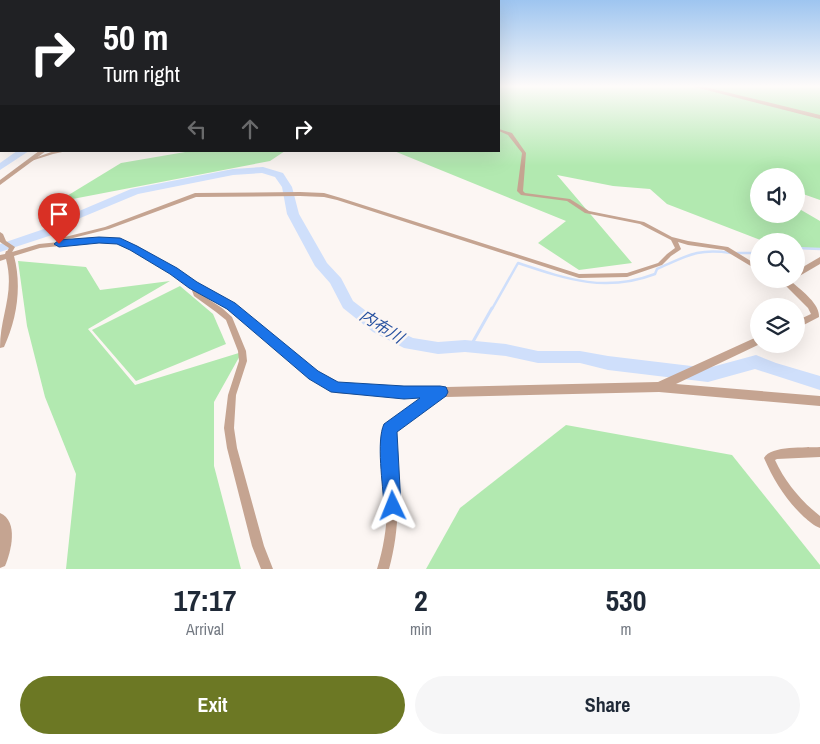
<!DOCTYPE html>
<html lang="en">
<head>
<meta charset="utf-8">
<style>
	:root { --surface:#fff; --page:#f6f6f7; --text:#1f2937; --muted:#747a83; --accent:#6c7824 }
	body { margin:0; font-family:"Archivo Narrow","Noto Sans JP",sans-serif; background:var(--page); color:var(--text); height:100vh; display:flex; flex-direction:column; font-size:19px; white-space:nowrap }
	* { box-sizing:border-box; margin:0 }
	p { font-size:16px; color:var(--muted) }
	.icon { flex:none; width:28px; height:28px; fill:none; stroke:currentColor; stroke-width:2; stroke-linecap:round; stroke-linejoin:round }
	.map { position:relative; height:569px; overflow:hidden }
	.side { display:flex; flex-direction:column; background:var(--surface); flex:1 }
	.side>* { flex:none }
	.hud { position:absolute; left:0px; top:0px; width:500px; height:152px; box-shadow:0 5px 20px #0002; background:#202124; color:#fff; overflow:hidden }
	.fabs { position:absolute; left:750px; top:168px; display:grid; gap:10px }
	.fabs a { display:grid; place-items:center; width:55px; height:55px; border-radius:50%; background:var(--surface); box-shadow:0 5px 20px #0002; font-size:25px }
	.pin { position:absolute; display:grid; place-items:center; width:42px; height:42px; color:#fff; margin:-51px -21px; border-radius:50% 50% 50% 0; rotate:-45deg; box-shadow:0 0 5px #0007 }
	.pin .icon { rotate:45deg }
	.me { position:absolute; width:55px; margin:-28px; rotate:358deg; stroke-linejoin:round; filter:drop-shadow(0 0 4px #0008) }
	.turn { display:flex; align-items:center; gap:18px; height:105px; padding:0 20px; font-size:22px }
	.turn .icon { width:65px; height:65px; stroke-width:2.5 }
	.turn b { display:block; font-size:35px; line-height:42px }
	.lanes { display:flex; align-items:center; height:48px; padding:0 20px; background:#0003; justify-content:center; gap:25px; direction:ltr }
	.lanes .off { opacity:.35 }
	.eta { display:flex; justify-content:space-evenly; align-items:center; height:85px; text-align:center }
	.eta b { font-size:30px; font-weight:700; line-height:35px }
	.cta { display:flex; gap:10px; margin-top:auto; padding:10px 20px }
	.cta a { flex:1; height:58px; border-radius:30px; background:var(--accent); color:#fff; font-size:20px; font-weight:700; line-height:58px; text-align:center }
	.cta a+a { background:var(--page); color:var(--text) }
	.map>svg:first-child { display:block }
</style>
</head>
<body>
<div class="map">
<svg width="820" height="569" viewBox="0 0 820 569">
	<rect width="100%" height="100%" fill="#fcf6f3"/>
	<g fill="#b2e9b0">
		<path d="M499 86H820V200L803 194 796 196V176H759V214H796V207L820 221V250L796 247V241H763L667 204 650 189 613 186 557 175 632 263 579 270 538 243 566 221 394 151H499Z"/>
		<path d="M191 151H285L270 161 57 202 121 163Z"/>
		<path d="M18 261 86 267 100 290 170 281 88 329 135 385 242 352 214 402V466L241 569H66L76 474 45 397 27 326Z"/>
		<path d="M180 286 213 314 226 344 136 381 92 330Z"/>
		<path d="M566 425 732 455 820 565V569H426L460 508Z"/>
	</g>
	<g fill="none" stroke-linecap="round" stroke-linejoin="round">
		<g stroke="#cfdffb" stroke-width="2.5">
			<path d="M796 248 820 249"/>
			<path d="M737 253H756L759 250"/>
			<path d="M492 309 518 263C566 279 605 293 655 274L657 269C687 256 697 248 731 253"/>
		</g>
		<path stroke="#cfdffb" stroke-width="3" d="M470 347 492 308"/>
		<g fill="#cfdffb" fill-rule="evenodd">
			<path d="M17 151H29L0 170V163Z"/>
			<path d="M263 167 283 173 292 187 299 214 327 263 341 278 353 301 383 324 413 338 438 342 465 340 506 344 538 351H580L608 356 708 368 756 355 776 363 820 376V390L755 369 708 382 608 370 580 363H538L506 356 465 352 438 354 404 348 373 332 343 308 330 283 315 266 287 214 282 187 275 177 262 173 233 175 138 194 73 221 52 235 0 252V244L44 229 65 217 131 189 233 169Z"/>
		</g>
		<g fill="#c5a491" fill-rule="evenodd">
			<path d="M499 129 512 133 526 153 523 191 525 193 570 199 589 211 644 222 672 237 688 241 728 247 759 266V271L724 250 688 245 678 242 681 249 680 250 671 256 662 265 627 277 579 278 337 200 324 197 300 196 196 197 109 229 69 239 61 245H57L56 244 65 237 105 227 195 193 300 192 324 193 341 198 579 274 627 273 658 263 667 254 675 248 671 240 640 224 585 213 567 201 521 195 517 191 522 153 508 135 499 131Z"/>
			<path d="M54 151H67L53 154 31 161 29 160Z"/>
			<path d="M0 232 3 234 6 241 15 247 11 254H7L6 253 9 248 0 242Z"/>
			<path d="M768 279H775L779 282 788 281 791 283C783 289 774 286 768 279Z"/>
			<path d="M191 283H195L199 293 222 308 232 317 246 351 247 361 236 395 234 428 237 448 264 546 273 569H261L252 546 227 448 224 428 228 395 239 361 238 351 226 320 216 312 194 296 190 285Z"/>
			<path d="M438 389 441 390 442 393 441 396 393 431C392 448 396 464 397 481 399 511 397 540 389 569H377C385 544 388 518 387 492 387 473 379 444 386 426L435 390Z"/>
			<path d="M820 447V457L777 459 775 460C785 482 801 501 820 516V528C814 526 809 521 804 517 786 500 774 481 764 458 771 445 806 448 820 447Z"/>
		</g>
		<g fill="#c5a491" fill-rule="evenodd">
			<path d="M691 86H701L820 115V119Z"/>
			<path d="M1 125V129L0 130V126Z"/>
			<path d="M39 151H46L0 185V180Z"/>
			<path d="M99 238 119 240 137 246 176 269 196 283 234 304 318 372 338 383 404 388 658 382 759 336V344H760L676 384 820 396V406L659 392 404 398 336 393 310 378 228 308 190 287 170 273 131 250 118 244 99 242 40 248 14 256C22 286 17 319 4 347L0 348C0 315 15 294 6 259L0 261V255L5 254 6 251 12 252 39 244Z"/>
			<path d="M820 257V264L796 278V271Z"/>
			<path d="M787 279H796L793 283C802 291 820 304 819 317L796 329V321L811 314 808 308 785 285 784 283Z"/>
			<path d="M0 513C19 521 11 552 5 566L0 568Z"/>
		</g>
	</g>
	<linearGradient id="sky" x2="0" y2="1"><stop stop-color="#9ec5f0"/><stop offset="0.52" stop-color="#fefbfa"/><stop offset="1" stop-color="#fefbfa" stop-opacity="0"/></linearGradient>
	<rect width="820" height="166" fill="url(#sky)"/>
	<path fill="#1a73e8" stroke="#114b97" d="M99 237 120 238 137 246 177 268 197 282 235 303 318 371 338 382 404 386H440L446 387 448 392 446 396 397 432 401 506 399 512 393 514 387 512 384 506C383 485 376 441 384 424L420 398 404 399 331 392 309 379 227 309 189 288 170 274 130 250 117 244 99 243 59 247 54 244 59 240Z"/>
	<g text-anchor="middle" stroke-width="5" stroke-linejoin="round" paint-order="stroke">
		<g font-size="16" font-style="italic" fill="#2751a0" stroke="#fcf6f3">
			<text transform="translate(382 326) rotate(32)" y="6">内布川</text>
		</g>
	</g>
</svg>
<div class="fabs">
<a><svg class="icon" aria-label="sound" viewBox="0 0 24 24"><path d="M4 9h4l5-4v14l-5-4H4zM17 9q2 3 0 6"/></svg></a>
<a><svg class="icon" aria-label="search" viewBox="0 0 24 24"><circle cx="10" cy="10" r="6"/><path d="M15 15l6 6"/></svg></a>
<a><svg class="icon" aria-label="layers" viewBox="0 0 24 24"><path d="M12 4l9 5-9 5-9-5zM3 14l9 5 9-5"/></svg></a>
</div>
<div class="pin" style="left:59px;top:244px;background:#d93025"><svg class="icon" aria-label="arrive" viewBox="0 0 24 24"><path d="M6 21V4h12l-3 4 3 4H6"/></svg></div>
<svg class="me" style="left:393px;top:506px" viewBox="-20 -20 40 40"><path d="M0-17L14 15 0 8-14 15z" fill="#1a73e8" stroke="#fff" stroke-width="4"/></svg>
<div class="hud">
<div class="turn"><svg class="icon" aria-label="right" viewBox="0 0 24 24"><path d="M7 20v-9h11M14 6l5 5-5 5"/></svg><div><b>50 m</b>Turn right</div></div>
<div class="lanes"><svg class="icon off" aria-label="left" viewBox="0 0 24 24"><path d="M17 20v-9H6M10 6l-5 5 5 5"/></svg><svg class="icon off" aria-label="ahead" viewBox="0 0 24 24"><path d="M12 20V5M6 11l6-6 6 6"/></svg><svg class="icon" aria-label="right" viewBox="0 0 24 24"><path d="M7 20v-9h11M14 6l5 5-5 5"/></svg></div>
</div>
</div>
<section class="side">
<div class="eta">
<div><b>17:17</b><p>Arrival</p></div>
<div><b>2</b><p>min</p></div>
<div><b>530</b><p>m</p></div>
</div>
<div class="cta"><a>Exit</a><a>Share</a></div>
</section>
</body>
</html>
